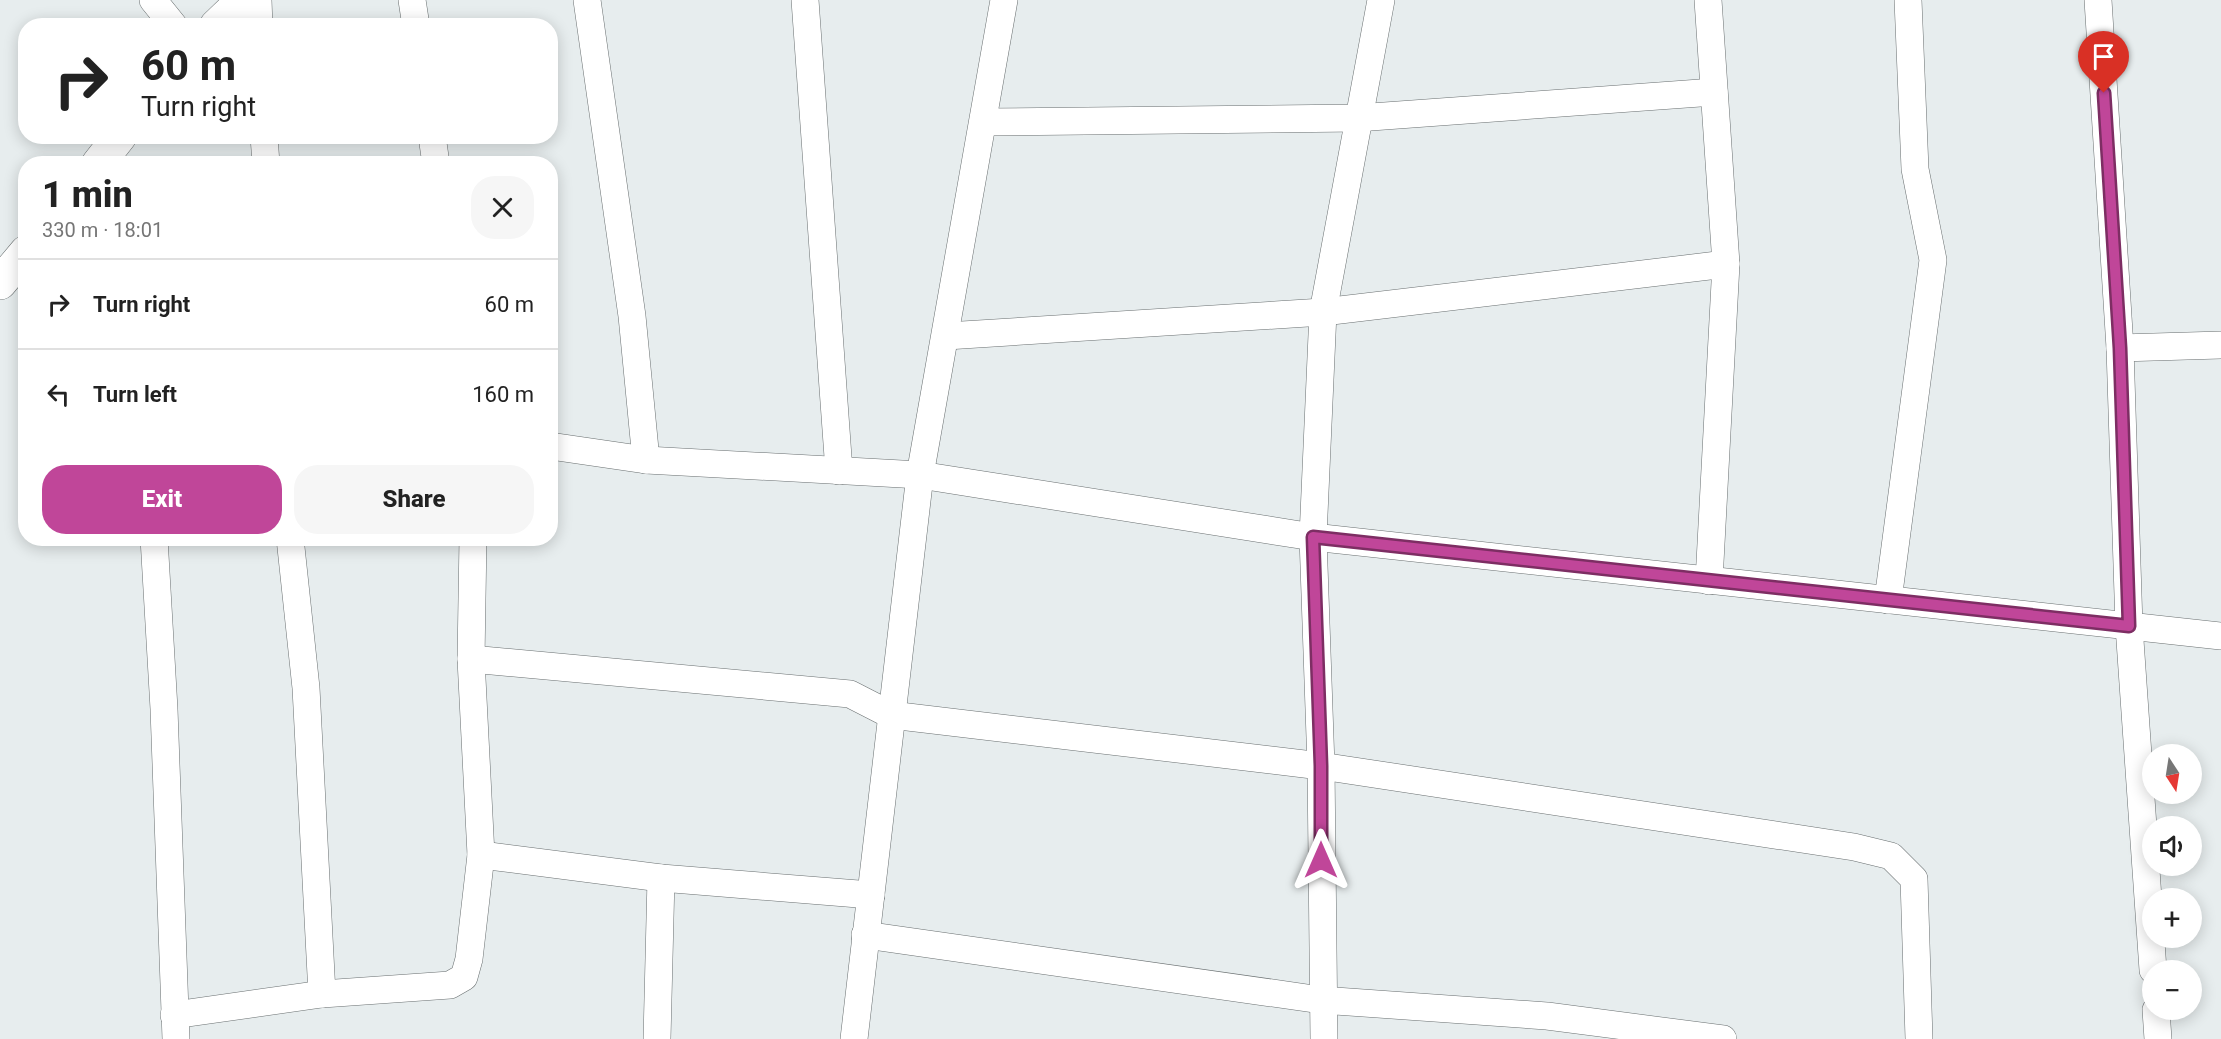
<!DOCTYPE html>
<html lang="en">
<head>
<meta charset="utf-8">
<style>
	:root { --surface:#fff; --page:#f6f6f6; --text:#222; --muted:#767676; --line:#e0e0e0; --accent:#c04699 }
	body { margin:0; font-family:Roboto,sans-serif; background:var(--page); color:var(--text); height:100vh; display:flex; flex-direction:column; font-size:22px; white-space:nowrap }
	* { box-sizing:border-box; margin:0 }
	p { font-size:20px; color:var(--muted) }
	.icon { flex:none; width:33px; height:33px; fill:none; stroke:currentColor; stroke-width:2; stroke-linecap:round; stroke-linejoin:round }
	.map { position:relative; flex:1; overflow:hidden }
	.panel { position:absolute; left:18px; top:156px; width:540px; height:390px; display:flex; flex-direction:column; background:var(--surface); border-radius:24px; box-shadow:0 3px 15px #0003 }
	.panel>* { flex:none }
	.banner { position:absolute; left:18px; top:18px; width:540px; height:126px; border-radius:24px; box-shadow:0 3px 15px #0003; background:#fff; color:var(--text); overflow:hidden }
	.needle { width:39px; rotate:168deg }
	.buttons { position:absolute; left:2142px; top:744px; display:grid; gap:12px }
	.buttons a { display:grid; place-items:center; width:60px; height:60px; border-radius:50%; background:var(--surface); box-shadow:0 3px 15px #0003; font-size:30px }
	.pin { position:absolute; display:grid; place-items:center; width:51px; height:51px; color:#fff; margin:-62px -26px; border-radius:50% 50% 50% 0; rotate:-45deg; box-shadow:0 0 6px #0007 }
	.pin .icon { rotate:45deg }
	.me { position:absolute; width:66px; margin:-33px; rotate:0deg; stroke-linejoin:round; filter:drop-shadow(0 0 4px #0008) }
	.turn { display:flex; align-items:center; gap:21px; height:126px; padding:0 24px; font-size:27px }
	.turn .icon { width:78px; height:78px; stroke-width:2.5 }
	.turn b { display:block; font-size:42px; line-height:51px }
	.round { display:grid; place-items:center; flex:none; width:63px; height:63px; border-radius:24px; background:var(--page) }
	.summary { display:flex; align-items:center; justify-content:space-between; height:102px; padding:0 24px }
	h1 { font-size:36px; font-weight:800; line-height:45px }
	.action { display:flex; gap:12px; margin-top:auto; padding:12px 24px }
	.action a { flex:1; height:69px; border-radius:24px; background:var(--accent); color:#fff; font-size:24px; font-weight:800; line-height:69px; text-align:center }
	.action a+a { background:var(--page); color:var(--text) }
	ul { padding:0; list-style:none }
	li { display:flex; align-items:center; gap:18px; height:90px; padding:0 24px; border-top:2px solid var(--line) }
	li div { flex:1 }
	li b { display:block; font-size:22px }
	li em { font-style:normal }
	.map>svg:first-child { display:block }
</style>
</head>
<body>
<div class="map">
<svg width="2221" height="1039" viewBox="0 0 2221 1039">
	<rect width="100%" height="100%" fill="#e7edee"/>
	<g fill="none" stroke-linecap="round" stroke-linejoin="round">
		<g stroke="#696f70" stroke-width="28">
			<g id="minor">
				<path d="M153 0 174 26"/>
				<path d="M258 0 259 26"/>
				<path d="M412 0 416 26"/>
				<path d="M587 0 632 316 646 460"/>
				<path d="M805 0 839 471"/>
				<path d="M1708 0 1726 264 1709 581"/>
				<path d="M2098 0 2120 348 2129 626 2153 970"/>
				<path d="M984 122 1357 118 1714 92"/>
				<path d="M264 136 266 164"/>
				<path d="M432 136 436 164"/>
				<path d="M946 336 1323 312 1726 264"/>
				<path d="M2120 348 2221 345"/>
				<path d="M550 446 646 460 920 475 1313 537 2221 636"/>
				<path d="M154 538 164 709 176 1039"/>
				<path d="M290 538 306 688 322 994"/>
				<path d="M1888 600 1933 260 1915 169 1908 0"/>
				<path d="M471 659 850 694 891 715 1321 766 1854 847 1891 856 1914 879 1919 1039"/>
				<path d="M481 855 661 878 871 895"/>
				<path d="M865 935 1321 1000 1547 1016 1723 1039"/>
				<path d="M2156 1010 2158 1039"/>
				<path d="M174 1015 322 994 450 985 464 977 469 959 481 855 471 659 473 538"/>
				<path d="M657 1039 661 878"/>
				<path d="M854 1039 920 475 1004 0"/>
				<path d="M1324 1039 1321 766 1313 537 1323 312 1381 0"/>
			</g>
		</g>
		<g stroke="#696f70" stroke-width="34">
			<g id="tertiary">
				<path d="M216 26 243 0"/>
				<path d="M98 164 120 136"/>
				<path d="M0 283 26 252"/>
			</g>
		</g>
		<use href="#minor" stroke="#fff" stroke-width="27"/>
		<use href="#tertiary" stroke="#fff" stroke-width="33"/>
	</g>
	<g fill="none" stroke-linecap="round" stroke-linejoin="round">
		<g stroke="#7d2e63" stroke-width="15">
			<path id="route" d="M1321 860V766L1313 537 2129 626 2120 348 2104 93"/>
		</g>
		<use href="#route" stroke="#c04699" stroke-width="10"/>
	</g>
</svg>
<div class="buttons">
<a><svg class="needle" viewBox="-14 -14 28 28"><path d="M0-13l5 13h-10z" fill="#e53935"/><path d="M0 13l5-13h-10z" fill="#767676"/></svg></a>
<a><svg class="icon" aria-label="sound" viewBox="0 0 24 24"><path d="M4 9h4l5-4v14l-5-4H4zM17 9q2 3 0 6"/></svg></a>
<a>+</a>
<a>−</a>
</div>
<div class="pin" style="left:2104px;top:93px;background:#d93025"><svg class="icon" aria-label="arrive" viewBox="0 0 24 24"><path d="M6 21V4h12l-3 4 3 4H6"/></svg></div>
<svg class="me" style="left:1321px;top:860px" viewBox="-20 -20 40 40"><path d="M0-17L14 15 0 8-14 15z" fill="#c04699" stroke="#fff" stroke-width="4"/></svg>
<div class="banner">
<div class="turn"><svg class="icon" aria-label="right" viewBox="0 0 24 24"><path d="M7 20v-9h11M14 6l5 5-5 5"/></svg><div><b>60 m</b>Turn right</div></div>
</div>
<section class="panel">
<div class="summary"><div><h1>1 min</h1><p>330 m · 18:01</p></div><a class="round"><svg class="icon" aria-label="close" viewBox="0 0 24 24"><path d="M6 6l12 12M18 6L6 18"/></svg></a></div>
<ul>
<li><svg class="icon" aria-label="right" viewBox="0 0 24 24"><path d="M7 20v-9h11M14 6l5 5-5 5"/></svg><div><b>Turn right</b></div><em>60 m</em></li>
<li><svg class="icon" aria-label="left" viewBox="0 0 24 24"><path d="M17 20v-9H6M10 6l-5 5 5 5"/></svg><div><b>Turn left</b></div><em>160 m</em></li>
</ul>
<div class="action"><a>Exit</a><a>Share</a></div>
</section>
</div>
</body>
</html>
